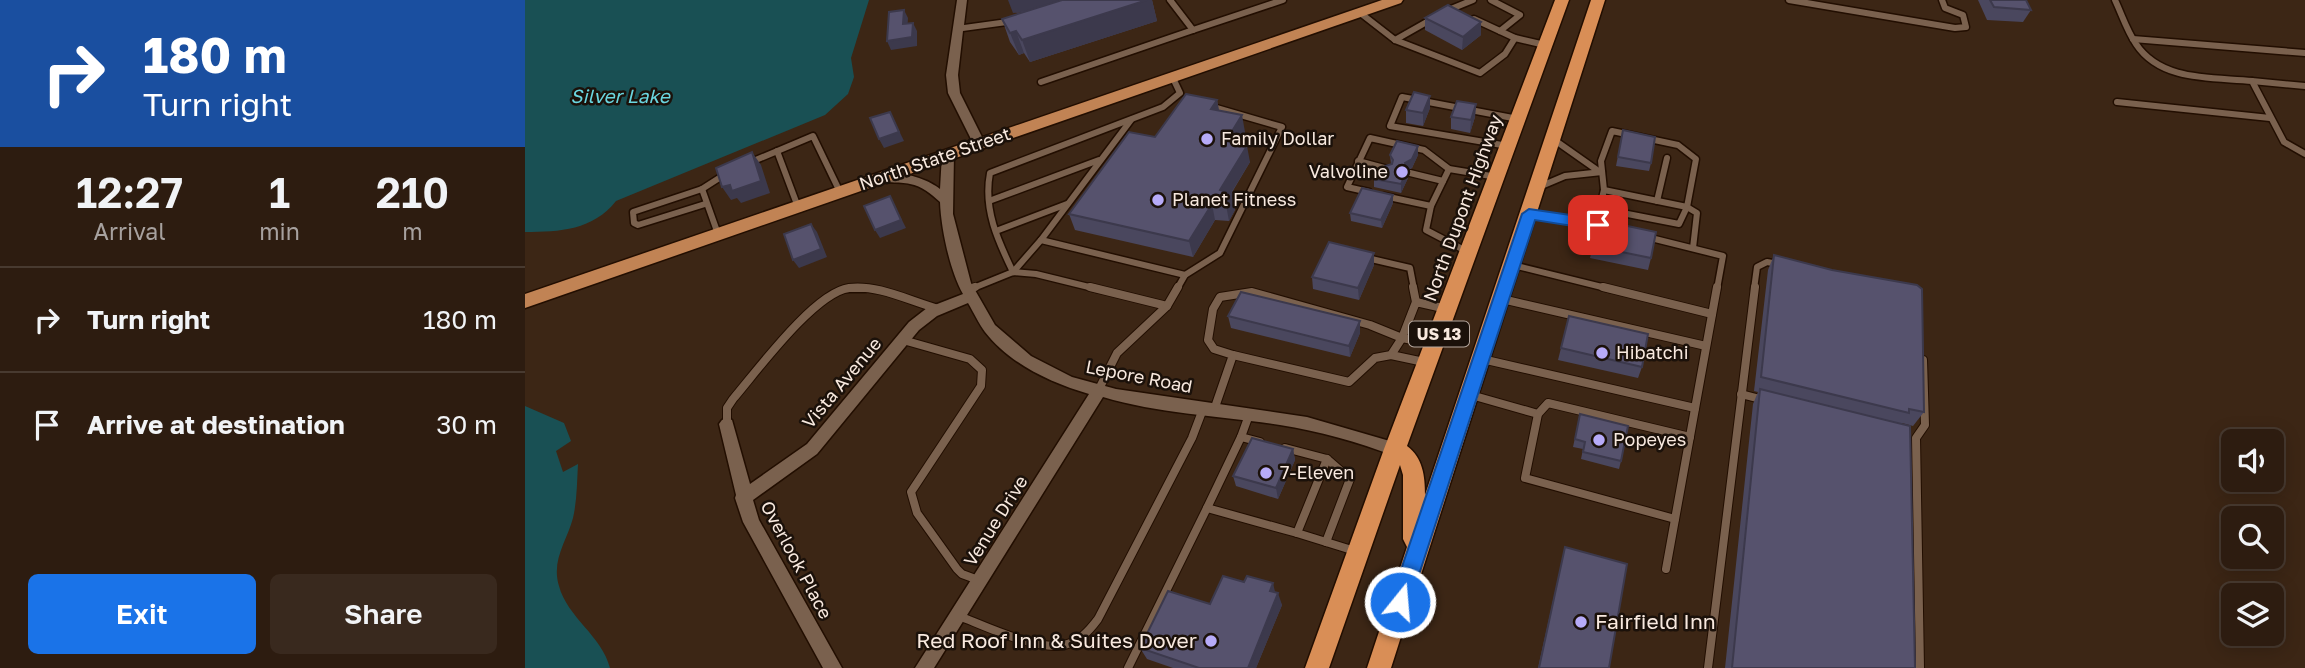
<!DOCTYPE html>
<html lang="en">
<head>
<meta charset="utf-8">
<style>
	:root { --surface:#2d1c10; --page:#39291e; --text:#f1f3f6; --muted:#a7a19f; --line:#483a30; --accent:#1a73e8 }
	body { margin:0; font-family:"Golos Text",sans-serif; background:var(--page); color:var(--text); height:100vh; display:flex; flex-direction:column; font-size:26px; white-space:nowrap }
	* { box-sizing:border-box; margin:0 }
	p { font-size:23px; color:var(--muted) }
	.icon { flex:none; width:38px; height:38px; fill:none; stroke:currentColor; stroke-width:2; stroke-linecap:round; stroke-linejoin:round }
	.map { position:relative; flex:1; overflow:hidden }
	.drawer { display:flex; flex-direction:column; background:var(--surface); width:525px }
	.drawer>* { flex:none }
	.guide { background:#1a4fa0; color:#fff; overflow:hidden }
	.tools { position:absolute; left:1696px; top:429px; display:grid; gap:14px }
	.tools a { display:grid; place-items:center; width:63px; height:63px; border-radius:10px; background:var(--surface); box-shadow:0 4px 18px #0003,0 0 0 2px var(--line); font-size:35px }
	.pin { position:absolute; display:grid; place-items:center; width:60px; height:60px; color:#fff; margin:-30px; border-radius:14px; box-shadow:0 4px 10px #0006 }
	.me { position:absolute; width:77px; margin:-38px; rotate:17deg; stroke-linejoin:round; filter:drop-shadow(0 0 5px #0008) }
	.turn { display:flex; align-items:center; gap:24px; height:147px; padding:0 28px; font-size:32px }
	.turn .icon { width:91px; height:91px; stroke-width:2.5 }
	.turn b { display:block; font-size:49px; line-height:60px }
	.eta { display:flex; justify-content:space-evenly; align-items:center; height:119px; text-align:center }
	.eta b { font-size:42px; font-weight:600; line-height:49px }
	.primary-button { display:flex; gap:14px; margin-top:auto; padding:14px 28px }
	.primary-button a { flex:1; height:80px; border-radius:10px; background:var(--accent); color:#fff; font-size:28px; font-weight:600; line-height:80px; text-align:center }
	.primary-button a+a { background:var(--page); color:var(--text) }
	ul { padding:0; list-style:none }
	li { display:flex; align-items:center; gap:21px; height:105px; padding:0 28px; border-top:2px solid var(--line) }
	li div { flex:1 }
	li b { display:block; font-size:26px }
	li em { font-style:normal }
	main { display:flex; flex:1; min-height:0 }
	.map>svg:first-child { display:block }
</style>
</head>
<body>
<main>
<section class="drawer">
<div class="guide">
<div class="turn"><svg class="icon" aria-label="right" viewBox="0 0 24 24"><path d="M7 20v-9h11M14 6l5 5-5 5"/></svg><div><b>180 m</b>Turn right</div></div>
</div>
<div class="eta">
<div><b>12:27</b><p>Arrival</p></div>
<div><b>1</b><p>min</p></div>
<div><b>210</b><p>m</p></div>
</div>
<ul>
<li><svg class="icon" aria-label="right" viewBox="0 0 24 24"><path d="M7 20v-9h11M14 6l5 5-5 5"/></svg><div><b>Turn right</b></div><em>180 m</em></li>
<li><svg class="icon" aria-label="arrive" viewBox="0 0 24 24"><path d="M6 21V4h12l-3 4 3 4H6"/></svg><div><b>Arrive at destination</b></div><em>30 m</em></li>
</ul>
<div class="primary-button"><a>Exit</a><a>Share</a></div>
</section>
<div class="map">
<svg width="1780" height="668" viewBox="0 0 1780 668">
	<rect width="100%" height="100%" fill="#3c2615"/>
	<g fill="#195054">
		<path d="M0 0H344L326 58 329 77 323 94 300 115 91 201C68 230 35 232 0 232Z"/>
		<path d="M0 406 39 423 46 441 31 451 38 472 53 464C52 482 52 501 48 518 42 541 26 560 34 586 42 617 77 636 85 668H0Z"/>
	</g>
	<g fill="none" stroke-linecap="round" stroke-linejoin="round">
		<g stroke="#220e01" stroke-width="9">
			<g id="service-far1">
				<path d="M645 0 668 30 758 0"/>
				<path d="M966 0 995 15 975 31"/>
				<path d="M1264 0 1430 28 1441 27 1438 15 1420 8 1417 0"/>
				<path d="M1590 0C1597 15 1602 31 1611 44 1636 82 1688 77 1727 81L1759 142 1780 154"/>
				<path d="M926 9 948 0"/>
				<path d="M834 12 870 40 955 73 980 54 990 38"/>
				<path d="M949 19 990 38 1020 45"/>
				<path d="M1608 39 1780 53"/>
				<path d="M870 40 907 19"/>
				<path d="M1727 81 1780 86"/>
				<path d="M516 82 668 30"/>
				<path d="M1592 102 1745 118"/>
				<path d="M1087 131 1153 145 1171 159 1162 207 1079 190 1076 161Z"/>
				<path d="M1028 139 1072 170"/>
				<path d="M983 146 865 126 877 97 993 119"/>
				<path d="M252 151 273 207"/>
				<path d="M833 161 863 169"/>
				<path d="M226 162 288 136 315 192"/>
				<path d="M924 169 906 206 901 230 941 251"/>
				<path d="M885 173 918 181"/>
				<path d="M1014 187 1040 176 1077 172"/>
				<path d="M177 189 193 234"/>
				<path d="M1079 190 1076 202 1082 210 1154 224 1162 207 1172 213 1168 248"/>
				<path d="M844 192 822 187 845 138 899 150 924 169 972 177"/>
				<path d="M859 196 906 206"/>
				<path d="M464 201 574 160"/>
				<path d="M1132 201 1142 158"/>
				<path d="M180 204 113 225 109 223 108 212 177 189 202 173"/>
				<path d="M1004 214 1080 226"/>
				<path d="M471 231 542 204"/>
				<path d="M1122 237 1198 256 1192 289"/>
				<path d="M516 240 606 120"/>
				<path d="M842 258 885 268 889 289"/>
				<path d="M988 265 1085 289"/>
				<path d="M488 272C473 241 458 209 465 173L638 107 655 93 647 76"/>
				<path d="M488 272 516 240 660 275"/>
				<path d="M321 289H340"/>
				<path d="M446 289 488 272 511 274 572 289"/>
				<path d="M652 289 660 275 695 253 757 127 688 107"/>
				<path d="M1229 289 1232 267 1242 262 1253 264"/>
			</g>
		</g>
		<g stroke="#220e01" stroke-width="10">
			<g id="service">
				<path d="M565 287 642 306 592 353 573 391"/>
				<path d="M888 287 891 302"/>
				<path d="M1078 287 1187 314"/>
				<path d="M443 290 450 287"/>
				<path d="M977 299 1181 346"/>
				<path d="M642 306 653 287"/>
				<path d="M378 340 445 359 457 370 456 386 386 492 392 513 432 569 437 574 456 581"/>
				<path d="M708 355 824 382 850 358 866 355 877 338 891 302 922 309"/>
				<path d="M866 355 899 362"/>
				<path d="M957 359 1170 408"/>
				<path d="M1216 394 1239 400"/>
				<path d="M946 395 1013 414"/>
				<path d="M689 410 708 355 689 349 683 340 688 309 695 297 727 292 845 325 877 338 908 344"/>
				<path d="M202 424V408L208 399C232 371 289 293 324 288 353 284 387 302 414 309"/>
				<path d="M716 437 724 415"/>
				<path d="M735 442 716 437 682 508 772 533"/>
				<path d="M760 448 802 459 772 533 830 551"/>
				<path d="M1150 519 1000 478 1013 414 1023 403 1165 437"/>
				<path d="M801 542 825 479 802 459"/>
				<path d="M1141 569 1192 287"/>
				<path d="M434 616C460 626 512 651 539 645 554 642 564 631 573 619L667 438 678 409"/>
				<path d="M603 668 682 508"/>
				<path d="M1183 668 1230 287"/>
				<path d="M1395 668 1391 438 1400 425 1398 360"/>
			</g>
		</g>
		<g stroke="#220e01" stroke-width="3">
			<g id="minor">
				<path d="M432 0H442L439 25 497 17 502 20 497 23 438 31 433 75 435 93 460 143 454 147 448 143 423 93 421 75Z"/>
				<path d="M423 150 429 154 428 214 446 283 470 325 506 356 547 377 591 389 782 417 875 444 878 449 875 454 870 456C832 442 794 431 755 425 696 416 635 414 578 397L409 668H390L564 394C526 383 485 364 460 332 454 324 449 313 443 303L412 316 394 330 292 454 228 500 234 520 317 668H298L218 522 210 498 211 495 194 424 197 420 202 418 207 420 225 484 282 444 384 322 402 308 438 294C425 271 416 229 415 202 406 194 397 186 385 184 374 181 359 185 351 178 364 166 402 178 415 189L417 154Z"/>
			</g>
		</g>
		<g stroke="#220e01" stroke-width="3">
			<path id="primary" d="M857 0H878L876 3 0 308V294Z"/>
		</g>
		<g stroke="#220e01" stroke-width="3">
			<path id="trunk" d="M1030 0H1044L882 446C898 458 900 476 900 495L1066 0H1080L866 668H842L882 547 878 539V475L875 465 804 668H780L859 449Z"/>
		</g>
		<use href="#service-far1" stroke="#7a614e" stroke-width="6"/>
		<use href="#service" stroke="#7a614e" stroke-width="8"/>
		<use href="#minor" fill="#7a614e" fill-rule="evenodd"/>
		<use href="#primary" fill="#c18354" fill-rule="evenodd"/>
		<use href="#trunk" fill="#d98e56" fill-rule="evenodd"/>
	</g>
	<g fill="#4a475e">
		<path d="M537 0H627L632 21 505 62 499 53 494 55 485 42 477 19 501 12 488 13Z"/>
		<path d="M1453 0H1501L1506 10 1498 22 1462 20Z"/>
		<path d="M900 18 956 22V35L937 50 900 30Z"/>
		<path d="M692 100 694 111 720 132 713 144 725 162 706 194 710 210 704 221 690 220 668 257 550 230 544 214 630 137Z"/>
		<path d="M951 104 950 117 945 133 926 129V117Z"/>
		<path d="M905 108 898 126 881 123V110Z"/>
		<path d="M1098 130 1126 163 1124 171 1091 166Z"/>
		<path d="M893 146V155L887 168 883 170V178L876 193 849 187V179L866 164 865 155Z"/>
		<path d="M868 195V203L857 228 826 221 825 213Z"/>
		<path d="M1074 220 1126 258 1123 270 1065 258Z"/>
		<path d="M849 253V265L834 300 788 289 787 277Z"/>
		<path d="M1249 255 1399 412 1388 426 1377 423 1376 424 1390 668H1200L1228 404 1233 392 1229 391 1243 270Z"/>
		<path d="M703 316 835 321V333L825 357 706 328Z"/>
		<path d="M1036 348 1117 367 1113 378 1033 360Z"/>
		<path d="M1055 414 1096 461 1094 469 1056 459 1058 449 1048 447Z"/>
		<path d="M768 449 770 460 753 499 711 486 708 476Z"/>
		<path d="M1040 547 1084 668H1013Z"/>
		<path d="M750 593 757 605 731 668H648L622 659 615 648 685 604Z"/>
	</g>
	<g fill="#3c394c">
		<path d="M483 0H533L534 7 488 13Z"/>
		<path d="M622 0H627L632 21 505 62 497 40Z"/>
		<path d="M379 10 383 18 382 33 378 24Z"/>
		<path d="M956 22V35L937 50 938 37Z"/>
		<path d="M388 23 392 31V46L366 50 362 41Z"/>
		<path d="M491 31 499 53 494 55 485 33Z"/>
		<path d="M905 96V108L898 126V113Z"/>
		<path d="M692 100 695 116 686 109Z"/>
		<path d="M951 104 950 117 945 133 946 120Z"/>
		<path d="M365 112 379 141 359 148 354 139Z"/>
		<path d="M717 115 720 132 704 157 701 141Z"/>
		<path d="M722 146 725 162 698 206 695 190Z"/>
		<path d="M893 146V155L887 168 883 170V178L876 193V184L880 163Z"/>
		<path d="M227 152 236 165 245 193 216 203 212 198 206 200 197 187Z"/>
		<path d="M707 194 710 210 704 221 701 205Z"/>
		<path d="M868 195V203L857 228 856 220Z"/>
		<path d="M365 196 381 228 355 238 350 230Z"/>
		<path d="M687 204 690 220 668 257 664 241Z"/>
		<path d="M286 224 292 232 302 257 274 268 268 260Z"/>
		<path d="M849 253V265L834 300 833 288Z"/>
		<path d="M835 321V333L825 357 824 346Z"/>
		<path d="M768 449 770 460 753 499 751 488Z"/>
		<path d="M748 583 751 596 745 591Z"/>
		<path d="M753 593 757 605 731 668H723Z"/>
	</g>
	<g fill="#56526d" stroke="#3c394c" stroke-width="2">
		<path d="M537 0H622L497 40 491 31 485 33 477 19Z"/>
		<path d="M1465 0H1501L1506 10 1469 7Z"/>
		<path d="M923 5 956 22 938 37 900 18Z"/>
		<path d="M379 10 378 24 388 23 387 37 362 41 364 12Z"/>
		<path d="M889 92 905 96 898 113 881 110Z"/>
		<path d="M661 94 692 100 686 109 717 115 701 141 722 146 695 190 707 194 701 205 687 204 664 241 544 214 604 132 630 137Z"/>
		<path d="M932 101 951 104 946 120 926 117Z"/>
		<path d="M365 112 374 132 354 139 345 118Z"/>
		<path d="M1098 130 1130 137 1126 163 1093 157Z"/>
		<path d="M872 141 893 146 887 159 880 163 883 170 876 184 849 179 854 170 857 171 860 166 867 164 868 160 865 155Z"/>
		<path d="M227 152 236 181 207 191 205 185 197 187 191 168Z"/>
		<path d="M837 188 868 195 856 220 825 213Z"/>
		<path d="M365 196 376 220 350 230 339 206Z"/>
		<path d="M1074 220 1131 232 1126 258 1067 246Z"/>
		<path d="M286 224 296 249 268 260 259 234Z"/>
		<path d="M804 242 849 253 833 288 787 277Z"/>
		<path d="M1249 255 1307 270 1392 285 1397 289 1399 412 1384 409V413L1236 377Z"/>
		<path d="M716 292 835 321 824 346 703 316Z"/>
		<path d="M1044 316 1123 334 1117 367 1036 348Z"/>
		<path d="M1235 389 1385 426 1390 668H1207Z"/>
		<path d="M1055 414 1103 426 1096 461 1058 452 1060 442 1050 439Z"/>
		<path d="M727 438 768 449 751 488 708 476Z"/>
		<path d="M1040 547 1102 564 1084 668H1014Z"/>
		<path d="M698 576 719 582 722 576 748 583 745 591 753 593 723 668H674L615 648 643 591 685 604Z"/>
	</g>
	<path fill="#1a73e8" stroke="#114b97" stroke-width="2" d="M1004 209 1073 219 1081 225 1073 230 1010 220 885 602 882 608 875 611 868 608 865 602 997 214Z"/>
	<g fill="#b7abf8" stroke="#1b110a" stroke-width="2.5">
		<circle cx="682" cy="139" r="7"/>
		<circle cx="877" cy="172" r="7"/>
		<circle cx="633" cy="200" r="7"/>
		<circle cx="1077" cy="353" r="7"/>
		<circle cx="1074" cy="440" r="7"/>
		<circle cx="741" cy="473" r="7"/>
		<circle cx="1056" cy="622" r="7"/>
		<circle cx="686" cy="641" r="7"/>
	</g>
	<g text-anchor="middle" stroke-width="5" stroke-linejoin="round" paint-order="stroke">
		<rect fill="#1b110a" stroke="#b6a89f" stroke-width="2" x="884" y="321.5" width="60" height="25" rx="5"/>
		<g font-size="16" font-weight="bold" fill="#f8e9df">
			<text x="914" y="340">US 13</text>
		</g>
		<g font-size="18" fill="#f8e9df" stroke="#1b110a" text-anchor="start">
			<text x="696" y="145">Family Dollar</text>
			<text x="863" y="178" text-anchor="end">Valvoline</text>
			<text x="647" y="206">Planet Fitness</text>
			<text x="1091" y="359">Hibatchi</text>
			<text x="1088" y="446">Popeyes</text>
			<text x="755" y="479">7-Eleven</text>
		</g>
		<g font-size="18" fill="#f8e9df" stroke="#1b110a">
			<text transform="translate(410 159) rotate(-19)" y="6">North State Street</text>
			<text transform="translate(938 208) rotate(-70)" y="6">North Dupont Highway</text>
			<text transform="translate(614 377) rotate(11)" y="6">Lepore Road</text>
			<text transform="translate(317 383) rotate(-50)" y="6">Vista Avenue</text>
			<text transform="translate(471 521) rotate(-58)" y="6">Venue Drive</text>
			<text transform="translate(271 560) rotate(62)" y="6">Overlook Place</text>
		</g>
		<g font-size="19" font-style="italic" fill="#6ad6e0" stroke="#1b110a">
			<text x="95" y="103">Silver Lake</text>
		</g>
		<g font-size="21" fill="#f8e9df" stroke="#1b110a" text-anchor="start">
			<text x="1070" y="629">Fairfield Inn</text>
			<text x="672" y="648" text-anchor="end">Red Roof Inn &amp; Suites Dover</text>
		</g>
	</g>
</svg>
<div class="tools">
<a><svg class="icon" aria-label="sound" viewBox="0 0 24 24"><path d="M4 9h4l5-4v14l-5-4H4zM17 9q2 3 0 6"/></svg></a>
<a><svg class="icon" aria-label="search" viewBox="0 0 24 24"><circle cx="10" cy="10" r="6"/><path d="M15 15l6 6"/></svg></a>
<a><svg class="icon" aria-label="layers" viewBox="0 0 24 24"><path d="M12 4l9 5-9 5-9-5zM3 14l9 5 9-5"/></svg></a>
</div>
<div class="pin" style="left:1073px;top:225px;background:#d93025"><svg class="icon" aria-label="arrive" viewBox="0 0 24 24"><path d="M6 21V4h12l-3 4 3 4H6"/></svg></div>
<svg class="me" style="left:875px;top:602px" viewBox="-20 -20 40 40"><circle r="17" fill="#1a73e8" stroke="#fff" stroke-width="3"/><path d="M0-11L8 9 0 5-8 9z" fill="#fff"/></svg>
</div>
</main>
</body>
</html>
